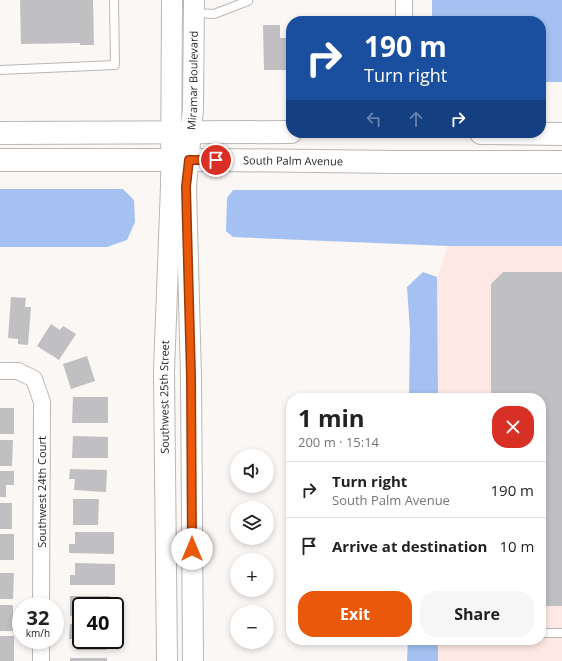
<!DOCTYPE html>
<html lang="en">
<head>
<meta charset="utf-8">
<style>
	:root { --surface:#fff; --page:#f6f6f6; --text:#222; --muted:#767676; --line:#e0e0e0; --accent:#ea580c }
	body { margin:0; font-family:"Open Sans",sans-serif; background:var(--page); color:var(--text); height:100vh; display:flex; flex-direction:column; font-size:15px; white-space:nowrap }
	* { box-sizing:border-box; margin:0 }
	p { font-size:13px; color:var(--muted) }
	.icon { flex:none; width:22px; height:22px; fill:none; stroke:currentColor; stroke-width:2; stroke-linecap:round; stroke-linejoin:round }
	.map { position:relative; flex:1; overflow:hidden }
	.details { position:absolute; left:286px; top:393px; width:260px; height:252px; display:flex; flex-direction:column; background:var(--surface); border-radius:16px; box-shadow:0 2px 6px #0003 }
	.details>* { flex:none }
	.top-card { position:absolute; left:286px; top:16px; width:260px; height:122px; border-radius:16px; box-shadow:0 2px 6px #0003; background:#1a4fa0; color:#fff; overflow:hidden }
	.fabs { position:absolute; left:230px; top:449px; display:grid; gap:8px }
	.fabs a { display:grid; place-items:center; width:44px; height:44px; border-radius:50%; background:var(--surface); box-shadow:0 2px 6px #0003; font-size:20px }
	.speed { position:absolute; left:12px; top:597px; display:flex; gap:8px; font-size:20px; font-weight:700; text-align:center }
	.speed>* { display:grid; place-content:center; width:52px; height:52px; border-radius:50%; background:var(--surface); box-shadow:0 2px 6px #0003; line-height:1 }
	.speed small { font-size:10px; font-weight:400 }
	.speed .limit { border:2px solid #111; border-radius:6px; background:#fff; color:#111 }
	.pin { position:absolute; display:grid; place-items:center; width:34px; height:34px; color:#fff; margin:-17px; border:2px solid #fff; border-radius:50%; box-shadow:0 1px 4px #0007 }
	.me { position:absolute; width:44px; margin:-22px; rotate:0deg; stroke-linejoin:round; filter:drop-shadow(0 0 3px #0008) }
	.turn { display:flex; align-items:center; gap:14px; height:84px; padding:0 12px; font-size:18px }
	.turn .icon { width:52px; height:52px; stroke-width:2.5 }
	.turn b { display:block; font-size:28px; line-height:34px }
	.lanes { display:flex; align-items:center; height:38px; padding:0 12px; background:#0003; justify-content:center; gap:20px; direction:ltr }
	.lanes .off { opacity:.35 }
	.round { display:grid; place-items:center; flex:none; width:42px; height:42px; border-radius:16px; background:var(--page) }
	.head { display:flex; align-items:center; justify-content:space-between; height:68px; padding:0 12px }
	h1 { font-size:24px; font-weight:700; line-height:30px }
	.cta { display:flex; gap:8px; margin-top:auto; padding:8px 12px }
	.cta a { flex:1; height:46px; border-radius:16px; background:var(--accent); color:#fff; font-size:16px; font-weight:700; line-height:46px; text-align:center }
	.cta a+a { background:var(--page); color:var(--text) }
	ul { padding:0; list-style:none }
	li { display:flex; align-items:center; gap:12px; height:56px; padding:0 12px; border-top:1px solid var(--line) }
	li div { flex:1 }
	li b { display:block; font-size:15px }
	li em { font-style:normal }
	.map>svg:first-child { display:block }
</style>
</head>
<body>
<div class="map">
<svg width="562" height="661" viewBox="0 0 562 661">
	<rect width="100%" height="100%" fill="#faf7f5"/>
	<path fill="#fee8e5" d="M448 246H562V661H438V640H541V398H438L437 277Z"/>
	<g fill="#a4c1f1">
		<path d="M432 0H562V82H541V21H432Z"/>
		<path d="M0 189H123L134 200 135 222 127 240 107 247H0Z"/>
		<path d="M233 190H562V246H448L233 237 226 231 227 198Z"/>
		<path d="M423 272 437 277 438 398H409L410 331 407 287Z"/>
		<path d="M408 640H438V661H407Z"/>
	</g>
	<g fill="#c0bfc2">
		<path d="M20 0H93L94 45H80V43L21 44Z"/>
		<path d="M263 25H280V38H291V70H264Z"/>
		<path d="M503 272H562V606H541V398H491V284Z"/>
		<path d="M11 297 26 298 25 307H31L28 345 18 344V339L8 338Z"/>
		<path d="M51 324 60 330 63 326 76 334 59 360 37 346Z"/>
		<path d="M87 356 95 381 71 389 63 364Z"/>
		<path d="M73 397H108V423H72Z"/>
		<rect x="0" y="408" width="14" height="26"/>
		<path d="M73 436 108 437V458H72Z"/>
		<path d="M0 440H13L12 466H0Z"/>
		<path d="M70 469 107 470 106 492 74 490 75 479H69Z"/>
		<path d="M0 471H14V485H6V497H0Z"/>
		<path d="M73 499H99L98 525H73Z"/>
		<rect x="0" y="503" width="12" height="26"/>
		<path d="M75 532H114V554L69 553V544H75Z"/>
		<rect x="0" y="534" width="14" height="26"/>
		<path d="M75 563 115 564V585H70V575H75Z"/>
		<path d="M0 573H14L13 599H0Z"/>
		<path d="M70 596H110V606H81V616H70Z"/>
		<rect x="0" y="605" width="13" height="26"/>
		<path d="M70 624H81V640H107V650H77V639H69Z"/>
		<rect x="0" y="636" width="14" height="25"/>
		<rect x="70" y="658" width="37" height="3"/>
	</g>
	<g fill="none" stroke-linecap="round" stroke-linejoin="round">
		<g stroke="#bab7b5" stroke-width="10">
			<g id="service">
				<path d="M195 13 214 14 248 1"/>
				<path d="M0 70 115 65 114 0"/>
				<path d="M541 633H562"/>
			</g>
		</g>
		<g stroke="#bab7b5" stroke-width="18">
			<g id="minor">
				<path d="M404 0V21"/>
				<path d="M0 371H18L34 379 42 402 41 606"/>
				<path d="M41 661V640"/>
			</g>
		</g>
		<g stroke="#bab7b5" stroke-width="22">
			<g id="tertiary">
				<path id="s1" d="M167 661 164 371 171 186 172 0"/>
				<path id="s2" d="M193 661 191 377 186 187 193 109 194 0"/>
			</g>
		</g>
		<g stroke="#bab7b5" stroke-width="24">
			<g id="secondary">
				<path d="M0 133 291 132"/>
				<path d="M481 133 562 134"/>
				<path id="s3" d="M0 160H222L397 162H562"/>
			</g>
		</g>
		<use href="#service" stroke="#fff" stroke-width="8"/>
		<use href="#minor" stroke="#fff" stroke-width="16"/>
		<use href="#tertiary" stroke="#fff" stroke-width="20"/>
		<use href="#secondary" stroke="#fff" stroke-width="22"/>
	</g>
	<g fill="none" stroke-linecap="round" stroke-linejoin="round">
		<g stroke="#983908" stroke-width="10">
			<path id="route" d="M192 549 191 377 186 187 189 160H216"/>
		</g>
		<use href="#route" stroke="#ea580c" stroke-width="7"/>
	</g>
	<g text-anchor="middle" stroke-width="3" stroke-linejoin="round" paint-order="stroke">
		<g font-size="11" fill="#1f1e1e" stroke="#fff">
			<text dy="4" stroke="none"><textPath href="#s2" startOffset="581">Miramar Boulevard</textPath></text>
			<text dy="4" stroke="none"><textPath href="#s3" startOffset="293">South Palm Avenue</textPath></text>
			<text dy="4" stroke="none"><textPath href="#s1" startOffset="264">Southwest 25th Street</textPath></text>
			<text transform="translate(42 492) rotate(-90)" y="4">Southwest 24th Court</text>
		</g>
	</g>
</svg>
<div class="fabs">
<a><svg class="icon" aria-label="sound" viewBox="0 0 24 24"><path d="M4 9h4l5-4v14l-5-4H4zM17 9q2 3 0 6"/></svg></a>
<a><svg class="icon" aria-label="layers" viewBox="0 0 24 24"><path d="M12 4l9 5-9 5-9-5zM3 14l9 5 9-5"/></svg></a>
<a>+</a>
<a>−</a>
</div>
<div class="speed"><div>32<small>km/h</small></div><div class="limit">40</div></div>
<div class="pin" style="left:216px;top:160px;background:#d93025"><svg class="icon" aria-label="arrive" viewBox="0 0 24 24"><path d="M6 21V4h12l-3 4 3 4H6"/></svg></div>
<svg class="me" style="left:192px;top:549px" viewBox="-20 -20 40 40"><circle r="19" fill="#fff"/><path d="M0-13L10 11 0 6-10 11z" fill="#ea580c"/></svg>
<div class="top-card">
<div class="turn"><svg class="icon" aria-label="right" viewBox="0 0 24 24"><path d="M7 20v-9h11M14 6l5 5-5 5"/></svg><div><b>190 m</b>Turn right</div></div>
<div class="lanes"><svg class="icon off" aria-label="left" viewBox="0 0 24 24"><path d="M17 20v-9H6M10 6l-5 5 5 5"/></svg><svg class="icon off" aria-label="ahead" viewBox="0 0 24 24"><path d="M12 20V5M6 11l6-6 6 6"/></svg><svg class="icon" aria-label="right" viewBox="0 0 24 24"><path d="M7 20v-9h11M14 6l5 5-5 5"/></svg></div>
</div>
<section class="details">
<div class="head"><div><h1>1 min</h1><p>200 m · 15:14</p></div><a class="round" style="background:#d93025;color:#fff"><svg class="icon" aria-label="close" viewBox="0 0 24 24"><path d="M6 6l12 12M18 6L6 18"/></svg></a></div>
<ul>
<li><svg class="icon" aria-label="right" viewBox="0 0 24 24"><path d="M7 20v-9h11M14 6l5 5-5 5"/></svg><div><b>Turn right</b><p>South Palm Avenue</p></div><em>190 m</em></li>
<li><svg class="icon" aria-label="arrive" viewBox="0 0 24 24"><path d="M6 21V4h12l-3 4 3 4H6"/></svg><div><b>Arrive at destination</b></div><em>10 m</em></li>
</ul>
<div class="cta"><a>Exit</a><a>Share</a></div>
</section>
</div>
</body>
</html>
